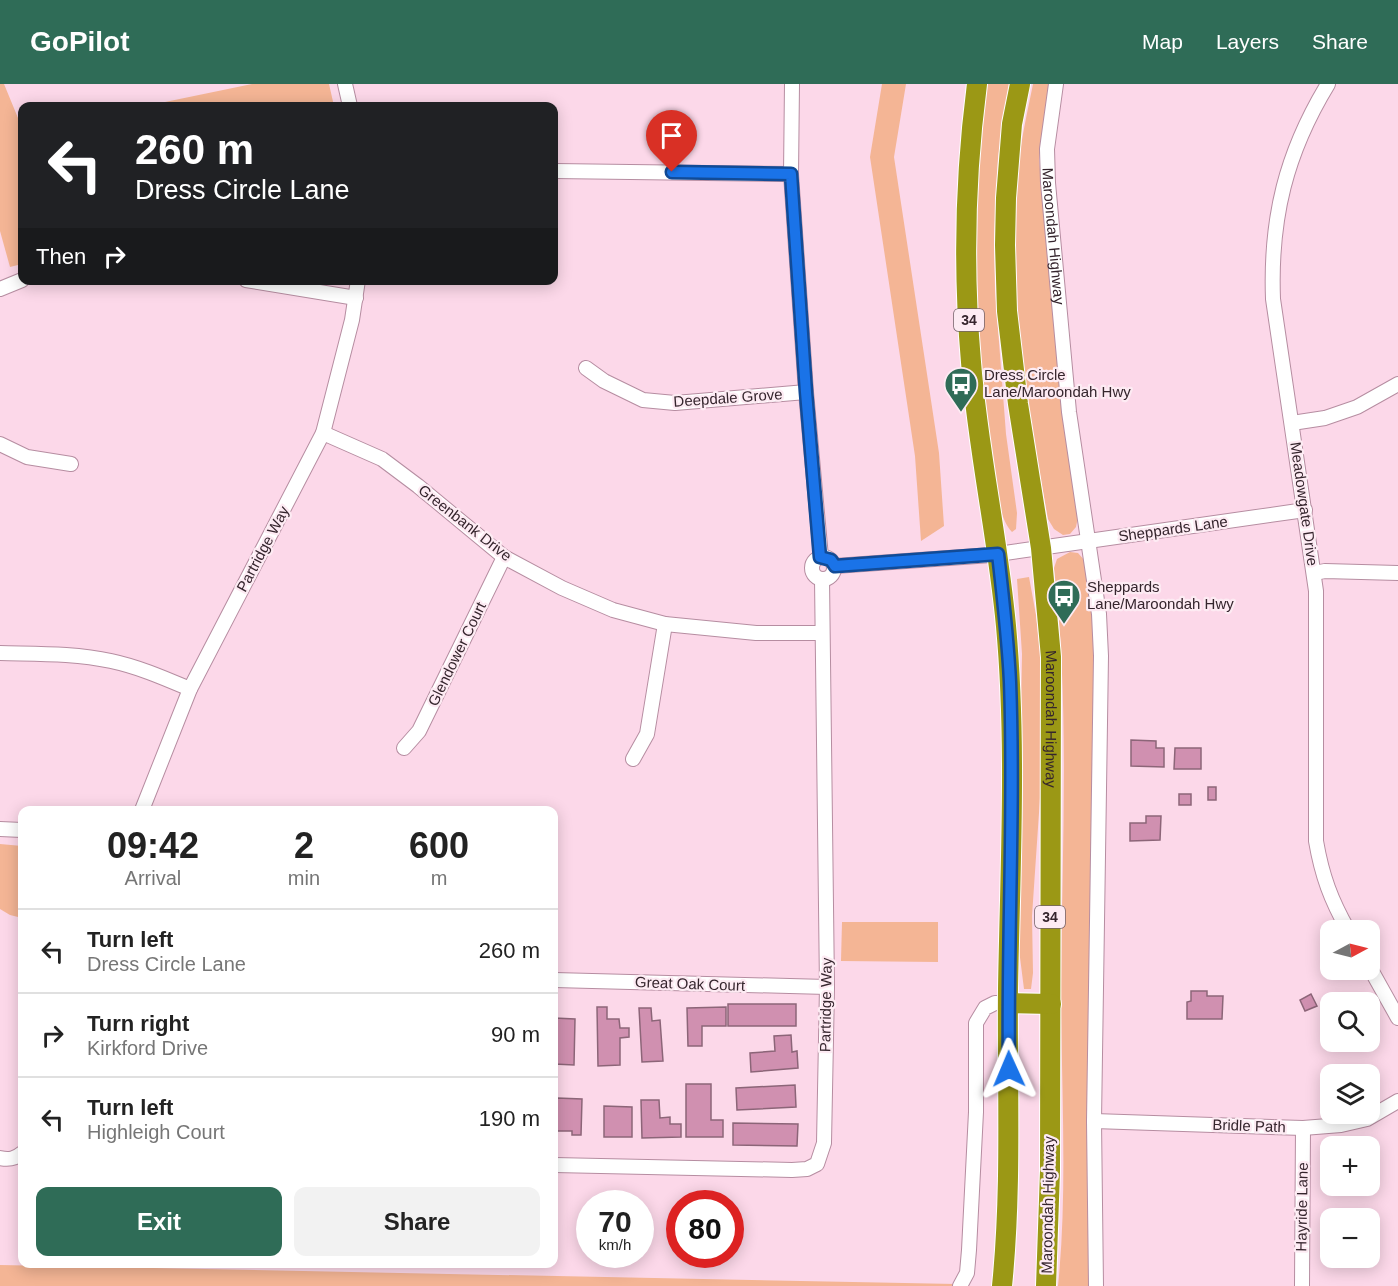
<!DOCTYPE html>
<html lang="en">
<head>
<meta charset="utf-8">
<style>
	:root { --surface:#fff; --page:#f2f2f2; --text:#222; --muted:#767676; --line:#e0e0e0; --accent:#2f6c57 }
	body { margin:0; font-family:Helvetica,sans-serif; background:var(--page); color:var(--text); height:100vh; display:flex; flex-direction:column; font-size:22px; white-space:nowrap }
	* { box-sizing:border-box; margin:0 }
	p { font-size:20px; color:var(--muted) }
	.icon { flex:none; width:33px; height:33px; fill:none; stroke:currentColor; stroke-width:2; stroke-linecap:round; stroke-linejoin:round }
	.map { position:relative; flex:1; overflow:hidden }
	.details { position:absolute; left:18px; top:722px; width:540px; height:462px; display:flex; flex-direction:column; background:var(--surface); border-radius:12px; box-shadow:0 3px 15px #0003 }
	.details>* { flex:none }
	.banner { position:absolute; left:18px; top:18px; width:540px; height:183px; border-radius:12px; box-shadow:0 3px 15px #0003; background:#202124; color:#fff; overflow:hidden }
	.needle { width:39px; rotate:83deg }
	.fabs { position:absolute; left:1320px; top:836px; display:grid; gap:12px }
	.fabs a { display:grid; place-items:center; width:60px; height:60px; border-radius:12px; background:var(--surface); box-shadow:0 3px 15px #0003; font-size:30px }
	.speed { position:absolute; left:576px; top:1106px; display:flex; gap:12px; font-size:30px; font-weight:700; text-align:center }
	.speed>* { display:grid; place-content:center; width:78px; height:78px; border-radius:50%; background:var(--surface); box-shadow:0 3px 15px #0003; line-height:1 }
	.speed small { font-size:15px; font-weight:400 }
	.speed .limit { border:9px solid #d22; background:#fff; color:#111 }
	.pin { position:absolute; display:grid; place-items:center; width:51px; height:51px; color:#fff; margin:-62px -26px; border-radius:50% 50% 50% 0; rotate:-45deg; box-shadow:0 0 6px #0007 }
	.pin .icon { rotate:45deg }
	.me { position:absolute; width:66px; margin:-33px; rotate:359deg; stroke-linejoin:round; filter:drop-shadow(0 0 4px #0008) }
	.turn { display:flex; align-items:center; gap:21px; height:126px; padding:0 18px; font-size:27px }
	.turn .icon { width:78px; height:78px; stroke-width:2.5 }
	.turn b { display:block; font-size:42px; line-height:51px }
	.then { display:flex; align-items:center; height:57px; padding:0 18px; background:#0003; gap:12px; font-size:22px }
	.eta { display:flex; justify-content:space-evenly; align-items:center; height:102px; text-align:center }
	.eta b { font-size:36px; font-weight:800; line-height:42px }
	.button { display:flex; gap:12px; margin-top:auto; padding:12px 18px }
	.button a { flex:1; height:69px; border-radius:12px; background:var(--accent); color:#fff; font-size:24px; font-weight:800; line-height:69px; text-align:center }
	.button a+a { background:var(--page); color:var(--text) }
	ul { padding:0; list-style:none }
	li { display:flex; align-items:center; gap:18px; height:84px; padding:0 18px; border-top:2px solid var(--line) }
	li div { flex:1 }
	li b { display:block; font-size:22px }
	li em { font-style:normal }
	header { display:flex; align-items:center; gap:36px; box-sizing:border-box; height:84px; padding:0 30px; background:var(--accent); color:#fff }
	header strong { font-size:28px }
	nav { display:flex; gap:33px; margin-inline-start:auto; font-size:21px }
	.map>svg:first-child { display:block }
</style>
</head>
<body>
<header>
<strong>GoPilot</strong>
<nav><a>Map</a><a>Layers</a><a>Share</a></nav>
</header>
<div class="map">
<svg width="1398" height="1202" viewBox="0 0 1398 1202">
	<rect width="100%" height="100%" fill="#fcd8e9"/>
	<g fill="#f4b595">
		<path d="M0 0H4L18 34H22V180L10 183 0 147Z"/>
		<path d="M252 0H329L334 22H128L165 18Z"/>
		<path d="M882 0H906L894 73 939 369 944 442 921 457 915 372 870 73Z"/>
		<path d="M986 0H1009L998 74 994 156 995 205 1006 350 1017 429 1016 445 1012 448C998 433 995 399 992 379 976 287 973 194 976 100 977 67 982 33 986 0Z"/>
		<path d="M1033 0H1050L1039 75 1066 355 1078 433 1076 443 1070 450 1063 451 1054 445 1048 435C1027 318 1004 196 1019 77 1022 51 1028 25 1033 0Z"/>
		<path d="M1070 468 1078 469 1085 477 1094 546 1088 984 1090 1202H1058C1068 1105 1061 1001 1061 902 1062 764 1070 621 1054 484L1057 475Z"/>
		<path d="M1029 493 1036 531 1040 567V714L1032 832 1033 889 1031 905H1024L1017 850 1022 570 1017 495Z"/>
		<path d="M0 760 22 762V834L10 831 0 825Z"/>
		<path d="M842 838H938V878L841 877Z"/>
		<path d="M0 1181 956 1200 955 1202H0Z"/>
	</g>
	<g fill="#d090b0" stroke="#8c6578" stroke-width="1.5">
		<path d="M1131 656 1156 657V664H1164V683L1131 682Z"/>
		<path d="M1175 664H1201V685H1174Z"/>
		<rect x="1208" y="703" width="8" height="13"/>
		<rect x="1179" y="710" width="12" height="11"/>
		<path d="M1146 732H1161L1160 756 1130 757V739H1146Z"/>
		<path d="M1191 907H1207V912H1223L1222 935H1187V918L1191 917Z"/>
		<path d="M1311 910 1317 922 1305 927 1300 916Z"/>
		<rect x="728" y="920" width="68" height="22"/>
		<path d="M597 923H607V935H619L620 944H629V953L620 954V981L598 982Z"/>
		<path d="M726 923V942H702V962H688L687 924Z"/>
		<path d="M639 924H651L652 937 660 936 663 977 642 978Z"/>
		<path d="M554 934 575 935 574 981 554 980Z"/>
		<path d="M791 951 792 968 797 967 798 984 751 988 750 969 775 967 774 952Z"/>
		<path d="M686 1000H711V1036H723V1053H686Z"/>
		<path d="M795 1001 796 1023 737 1026 736 1004Z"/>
		<path d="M557 1014 582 1015 581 1051H572V1047H556Z"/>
		<path d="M641 1016H659L660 1034 670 1033V1040H681V1053L642 1054Z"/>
		<path d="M604 1022 632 1023V1053H604Z"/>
		<path d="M733 1039 798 1040 797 1062 733 1061Z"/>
	</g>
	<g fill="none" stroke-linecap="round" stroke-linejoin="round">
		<g stroke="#b68da1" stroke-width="16">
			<g id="minor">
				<path d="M345 0 350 22"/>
				<path d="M792 0 791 90 806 308 821 473"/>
				<path id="s1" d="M1056 0 1047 65 1048 99 1069 328 1099 530 1101 572 1094 1037 1096 1202"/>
				<path d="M1328 0C1286 69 1270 134 1273 215L1316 507V757C1322 792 1331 816 1348 846"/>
				<path d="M554 87 791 90"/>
				<path d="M246 196 356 214"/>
				<path d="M0 205 22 196"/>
				<path d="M586 284 604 297 643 316 675 319 806 308"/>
				<path d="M1292 339 1325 334 1357 323 1398 300"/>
				<path d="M323 349 382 375 418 402 504 473 562 504 613 526 665 540 756 549H822"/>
				<path d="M0 360 27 373 71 380"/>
				<circle cx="823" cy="484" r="11"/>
				<path d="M835 482 991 471 1305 426"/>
				<path d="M1314 489 1325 487 1398 489"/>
				<path d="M0 569C37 570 75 569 111 577 139 583 164 594 190 605"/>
				<path d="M404 664 419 647 504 473"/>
				<path d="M633 675 647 650 665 540"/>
				<path d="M142 726 190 605 323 349 352 236 358 196"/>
				<path d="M0 745 22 746"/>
				<path d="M1370 884 1398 934"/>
				<path d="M554 896 827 903"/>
				<path d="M1094 1037 1303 1044 1341 1041 1367 1035 1398 1017"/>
				<path d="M0 1074C9 1076 15 1075 22 1069"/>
				<path d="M554 1081 792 1086 807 1085 817 1080 824 1059 827 903 822 495"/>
				<path d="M960 1202 967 1189 969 1166 976 1028V939L985 924 995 919H1008"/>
				<path d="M1302 1202 1303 1044"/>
			</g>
		</g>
		<g stroke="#fff" stroke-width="22">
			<g id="highway">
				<path d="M977 0C965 92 963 186 971 278 978 367 998 454 1006 542 1017 662 1010 785 1008 905 1007 1004 1012 1104 1002 1202"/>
				<path id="s2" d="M1020 0 1012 40 1006 114 1005 161 1007 227 1018 320 1041 464 1051 573 1050 1087 1046 1202"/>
				<path d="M1008 919 1051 920"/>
			</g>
		</g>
		<use href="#minor" stroke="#fff" stroke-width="14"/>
		<use href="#highway" stroke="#9b9815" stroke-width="20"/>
	</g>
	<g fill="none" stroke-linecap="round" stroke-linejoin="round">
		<g stroke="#114b97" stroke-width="15">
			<path id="route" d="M672 88 791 90 806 308 820 473 831 476 835 482 998 470C1003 513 1008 555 1010 598 1015 727 1007 856 1009 985"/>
		</g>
		<use href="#route" stroke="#1a73e8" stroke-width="10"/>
	</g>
	<defs>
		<g id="bus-pin" transform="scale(1.725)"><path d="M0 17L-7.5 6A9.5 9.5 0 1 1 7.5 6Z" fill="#2f6c57" stroke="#fdebf3"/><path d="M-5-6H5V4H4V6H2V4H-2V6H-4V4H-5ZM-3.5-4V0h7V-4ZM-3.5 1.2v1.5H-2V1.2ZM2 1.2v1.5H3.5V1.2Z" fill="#fff"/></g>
	</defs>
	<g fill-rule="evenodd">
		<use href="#bus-pin" x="961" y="300"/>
		<use href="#bus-pin" x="1064" y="512"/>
	</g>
	<g text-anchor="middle" stroke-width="4.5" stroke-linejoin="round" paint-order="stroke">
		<g fill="#fdebf3" stroke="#716068" stroke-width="1.5">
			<rect x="954" y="225" width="30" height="22" rx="4.5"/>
			<rect x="1035" y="822" width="30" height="22" rx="4.5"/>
		</g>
		<g font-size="14" font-weight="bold" fill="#35252d">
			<text x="969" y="241">34</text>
			<text x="1050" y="838">34</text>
		</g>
		<g font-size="15" fill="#35252d" stroke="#fdebf3">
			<text dy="5" stroke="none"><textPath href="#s1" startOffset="153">Maroondah Highway</textPath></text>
			<text transform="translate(728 314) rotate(-4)" y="5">Deepdale Grove</text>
			<text transform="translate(1304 420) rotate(82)" y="5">Meadowgate Drive</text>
			<text transform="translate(465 439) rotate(38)" y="5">Greenbank Drive</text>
			<text transform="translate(1173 445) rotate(-8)" y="5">Sheppards Lane</text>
			<text transform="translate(263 465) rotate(-62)" y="5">Partridge Way</text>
			<text transform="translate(457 570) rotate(-64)" y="5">Glendower Court</text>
			<text dy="5" stroke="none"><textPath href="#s2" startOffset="639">Maroondah Highway</textPath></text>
			<text transform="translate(690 900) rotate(2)" y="5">Great Oak Court</text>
			<text transform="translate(826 921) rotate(-89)" y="5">Partridge Way</text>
			<text transform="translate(1249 1042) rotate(2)" y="5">Bridle Path</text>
			<text transform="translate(1048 1121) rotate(-89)" y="5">Maroondah Highway</text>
			<text transform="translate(1302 1123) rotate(-89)" y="5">Hayride Lane</text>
		</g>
		<g font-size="15" fill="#35252d" stroke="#fdebf3" text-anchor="start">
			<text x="984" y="296">Dress Circle<tspan x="984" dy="17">Lane/Maroondah Hwy</tspan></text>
			<text x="1087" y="508">Sheppards<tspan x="1087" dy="17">Lane/Maroondah Hwy</tspan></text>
		</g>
	</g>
</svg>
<div class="fabs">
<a><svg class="needle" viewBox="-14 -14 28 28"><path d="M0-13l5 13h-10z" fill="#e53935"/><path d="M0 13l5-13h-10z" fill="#767676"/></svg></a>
<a><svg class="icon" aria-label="search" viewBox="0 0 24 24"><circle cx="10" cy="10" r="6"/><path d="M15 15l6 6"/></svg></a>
<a><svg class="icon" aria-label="layers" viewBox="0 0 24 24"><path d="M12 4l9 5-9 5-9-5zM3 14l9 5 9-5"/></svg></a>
<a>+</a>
<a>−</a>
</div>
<div class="speed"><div>70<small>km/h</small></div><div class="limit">80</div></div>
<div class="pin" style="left:672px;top:88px;background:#d93025"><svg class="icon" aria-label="arrive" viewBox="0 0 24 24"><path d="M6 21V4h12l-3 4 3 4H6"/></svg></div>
<svg class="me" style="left:1009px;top:985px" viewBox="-20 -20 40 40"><path d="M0-17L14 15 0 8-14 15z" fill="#1a73e8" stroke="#fff" stroke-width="4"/></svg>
<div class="banner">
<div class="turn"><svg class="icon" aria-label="left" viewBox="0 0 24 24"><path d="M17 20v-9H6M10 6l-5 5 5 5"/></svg><div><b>260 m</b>Dress Circle Lane</div></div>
<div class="then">Then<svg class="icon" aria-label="right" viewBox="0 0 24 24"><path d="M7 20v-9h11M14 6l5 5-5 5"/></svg></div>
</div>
<section class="details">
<div class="eta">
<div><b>09:42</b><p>Arrival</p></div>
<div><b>2</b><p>min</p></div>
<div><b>600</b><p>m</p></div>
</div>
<ul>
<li><svg class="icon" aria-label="left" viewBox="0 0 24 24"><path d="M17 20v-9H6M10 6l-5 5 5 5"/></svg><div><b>Turn left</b><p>Dress Circle Lane</p></div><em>260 m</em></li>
<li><svg class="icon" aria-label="right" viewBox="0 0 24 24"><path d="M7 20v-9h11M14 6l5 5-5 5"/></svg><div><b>Turn right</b><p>Kirkford Drive</p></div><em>90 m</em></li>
<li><svg class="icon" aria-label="left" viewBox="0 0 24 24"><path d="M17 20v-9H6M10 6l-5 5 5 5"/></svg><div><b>Turn left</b><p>Highleigh Court</p></div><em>190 m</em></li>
</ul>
<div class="button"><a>Exit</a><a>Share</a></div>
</section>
</div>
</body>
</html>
